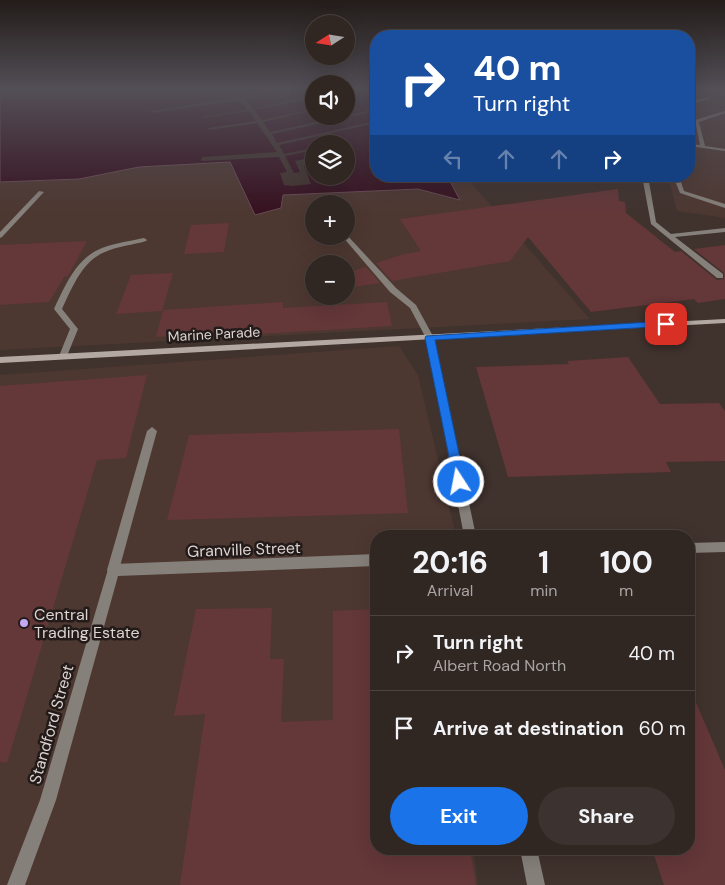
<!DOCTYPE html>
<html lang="en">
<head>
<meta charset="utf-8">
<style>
	:root { --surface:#302622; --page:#3c322f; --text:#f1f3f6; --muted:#a8a5a5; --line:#4b4340; --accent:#1a73e8 }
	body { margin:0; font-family:"DM Sans",sans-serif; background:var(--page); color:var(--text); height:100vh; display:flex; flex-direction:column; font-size:19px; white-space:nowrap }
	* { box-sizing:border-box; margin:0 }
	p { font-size:16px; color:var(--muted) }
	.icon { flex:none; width:28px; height:28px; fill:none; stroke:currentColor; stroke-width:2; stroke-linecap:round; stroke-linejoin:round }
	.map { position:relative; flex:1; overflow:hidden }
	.side { position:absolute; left:370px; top:530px; width:325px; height:325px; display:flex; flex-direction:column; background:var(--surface); border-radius:20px; box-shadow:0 5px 20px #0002,0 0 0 1px var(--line) }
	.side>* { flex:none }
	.top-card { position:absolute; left:370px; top:30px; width:325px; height:152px; border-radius:20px; box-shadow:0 5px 20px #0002,0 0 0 1px var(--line); background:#1a4fa0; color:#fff; overflow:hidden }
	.needle { width:32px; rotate:258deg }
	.fabs { position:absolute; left:305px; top:15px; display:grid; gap:10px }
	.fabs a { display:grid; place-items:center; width:50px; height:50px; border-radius:50%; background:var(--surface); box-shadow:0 5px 20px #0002,0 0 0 1px var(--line); font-size:25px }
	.pin { position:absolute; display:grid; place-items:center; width:42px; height:42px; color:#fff; margin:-21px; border-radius:10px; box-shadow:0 2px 8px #0006 }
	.me { position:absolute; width:55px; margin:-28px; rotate:349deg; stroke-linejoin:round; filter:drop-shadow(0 0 4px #0008) }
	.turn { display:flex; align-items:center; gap:18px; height:105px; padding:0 20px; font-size:22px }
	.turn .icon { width:65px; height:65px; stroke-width:2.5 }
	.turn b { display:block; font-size:35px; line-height:42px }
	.lanes { display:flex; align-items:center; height:48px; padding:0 20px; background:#0003; justify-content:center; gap:25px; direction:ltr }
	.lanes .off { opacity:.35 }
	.eta { display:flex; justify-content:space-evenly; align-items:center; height:85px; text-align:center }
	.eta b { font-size:30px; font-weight:700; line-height:35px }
	.cta { display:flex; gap:10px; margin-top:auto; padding:10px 20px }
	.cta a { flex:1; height:58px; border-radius:30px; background:var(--accent); color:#fff; font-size:20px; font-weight:700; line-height:58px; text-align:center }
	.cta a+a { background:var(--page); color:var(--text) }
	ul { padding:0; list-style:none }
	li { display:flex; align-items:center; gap:15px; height:75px; padding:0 20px; border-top:1px solid var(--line) }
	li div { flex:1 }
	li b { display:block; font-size:19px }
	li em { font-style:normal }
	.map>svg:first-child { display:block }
</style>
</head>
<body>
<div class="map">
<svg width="725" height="885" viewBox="0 0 725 885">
	<rect width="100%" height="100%" fill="#40322d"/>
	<g fill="#4d3731" fill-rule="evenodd">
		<path d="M689 89H725V218L677 211 668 176H689Z"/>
		<path d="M230 162 281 208 283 195 390 190 418 189 459 200 447 176H465L590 319 0 350V182L79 179 138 167ZM314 204H346V236H314ZM314 264H346V296H314Z"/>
		<path d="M399 346 418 375 456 536H376V849H473L478 885H0V375Z"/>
	</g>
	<path fill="#36101f" stroke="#684b54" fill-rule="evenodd" d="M0 89H314V116H346V89H376V176H447L460 200 418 189 283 195 281 208 255 215 230 162 139 167 79 179 0 182ZM314 144H346V176H314Z"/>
	<path fill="#40322d" d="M280 89H288L245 99 253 109 314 95V97L254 110 262 120 314 109V110L263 122 270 132 376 109V111L272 134 277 143 376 121V123L279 145 284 154 314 148V150L285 156 294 173 300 172 295 161 309 158 311 165 304 166 311 184 292 186 284 185 280 173 287 172 279 157 201 161 202 157 277 152 257 123 209 130 208 128 256 121 249 111 202 118 201 117 247 110 240 100 152 113 151 111 243 97Z"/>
	<g fill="#643739">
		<path d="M618 189 619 201 625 202 626 213 675 252 681 251 717 280 724 279V273L694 249 725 245V299L698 303 694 299 591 312 528 237 510 261 392 281 376 263 404 254 421 251 400 219Z"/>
		<path d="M229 223 224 252 184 254 191 225Z"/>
		<path d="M87 241 68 276 64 277 49 302 0 305V245Z"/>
		<path d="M366 267 380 283 347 288 346 273Z"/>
		<path d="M173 273 162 311 116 314 131 275Z"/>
		<path d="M283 302V308L387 302 392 326 260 334V330L156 337 163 310Z"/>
		<path d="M628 357 660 404 719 403 725 411V461L666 462 671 472 508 477 476 367 569 364 567 361Z"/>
		<path d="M147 375 126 458 97 460 7 763 0 762V386Z"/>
		<path d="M399 429 408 513 167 520 189 435Z"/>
		<path d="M272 608 270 659H284L281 722 333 720V611L376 609V849H470L476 885H180L205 714 174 716 196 609Z"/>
		<path d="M689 686 725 770V885H664L652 849H689Z"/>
	</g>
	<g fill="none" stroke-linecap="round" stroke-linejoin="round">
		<g fill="#86807b" fill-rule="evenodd">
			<path d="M709 97 710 99 689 104V102Z"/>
			<path d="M725 111V113L699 122 705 146 725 149V151L689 146V144L700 145 695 120Z"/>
			<path d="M673 176H679L684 191 725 204V208L680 193Z"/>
			<path d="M39 191 44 192 2 237 0 238V232Z"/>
			<path d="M313 203 316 204H314V207L311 206V204Z"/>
			<path d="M346 234 396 288 416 305 434 338 433 340H427L410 308 390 292 342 236H346Z"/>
			<path d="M144 238 147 240 146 241C133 245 118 246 105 252 82 261 72 288 62 309L78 329 67 356 66 358H60L59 356 70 329 54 309C65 286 76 258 102 248 115 243 130 241 144 238Z"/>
			<path d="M152 427 157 431 119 570 117 574 113 576 109 574 107 570 147 431Z"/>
		</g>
		<g fill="#86807b" fill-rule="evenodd">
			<path d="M642 176H648L656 222 671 234 725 228V232L675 237 723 274V278H717L651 224Z"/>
			<path d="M725 542V552L689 553V543Z"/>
			<path d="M376 554V566L118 576 56 800 25 885H7L40 800 109 566 113 564Z"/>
		</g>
		<g fill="#86807b" fill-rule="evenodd">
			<path d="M430 335 434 338 476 536H464L426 338Z"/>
			<path d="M520 849H537L545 885H527Z"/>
		</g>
		<path fill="#b3a9a2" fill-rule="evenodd" d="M725 319V323L0 363V357Z"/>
	</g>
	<linearGradient id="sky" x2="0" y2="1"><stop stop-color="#231c19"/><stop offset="0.42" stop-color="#534f57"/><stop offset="1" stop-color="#534f57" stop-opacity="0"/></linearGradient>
	<rect width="725" height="213" fill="url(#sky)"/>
	<path fill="#1a73e8" stroke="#114b97" d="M666 321 669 322V326L435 340 465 482 463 486H455L425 338 426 336Z"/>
	<circle fill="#c3a7f2" stroke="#221b19" stroke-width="2" cx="24" cy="623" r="5"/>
	<g text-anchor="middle" stroke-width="5" stroke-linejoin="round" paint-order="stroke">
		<g font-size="14" fill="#ddd4d1" stroke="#221b19">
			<text transform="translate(214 334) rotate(-3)" y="5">Marine Parade</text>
		</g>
		<g font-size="16" fill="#ddd4d1" stroke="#221b19">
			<text transform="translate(244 549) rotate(-2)" y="6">Granville Street</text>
			<text transform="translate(51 724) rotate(-74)" y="6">Standford Street</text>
		</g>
		<g font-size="16" fill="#ddd4d1" stroke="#221b19" text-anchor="start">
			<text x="34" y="620">Central<tspan x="34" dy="18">Trading Estate</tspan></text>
		</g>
	</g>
</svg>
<div class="fabs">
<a><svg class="needle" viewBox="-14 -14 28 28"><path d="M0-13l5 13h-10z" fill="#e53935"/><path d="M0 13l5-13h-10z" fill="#a8a5a5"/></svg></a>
<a><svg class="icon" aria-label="sound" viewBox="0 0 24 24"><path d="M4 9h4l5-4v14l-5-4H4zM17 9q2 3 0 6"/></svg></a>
<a><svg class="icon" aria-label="layers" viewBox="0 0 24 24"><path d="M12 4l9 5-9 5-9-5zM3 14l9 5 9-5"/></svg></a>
<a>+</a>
<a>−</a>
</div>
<div class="pin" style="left:666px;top:324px;background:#d93025"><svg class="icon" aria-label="arrive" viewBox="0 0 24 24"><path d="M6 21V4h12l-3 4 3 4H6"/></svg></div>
<svg class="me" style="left:459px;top:482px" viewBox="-20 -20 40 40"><circle r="17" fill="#1a73e8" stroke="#fff" stroke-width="3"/><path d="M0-11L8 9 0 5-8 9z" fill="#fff"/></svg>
<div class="top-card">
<div class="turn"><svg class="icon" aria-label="right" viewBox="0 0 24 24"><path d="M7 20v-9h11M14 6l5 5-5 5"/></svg><div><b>40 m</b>Turn right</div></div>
<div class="lanes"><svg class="icon off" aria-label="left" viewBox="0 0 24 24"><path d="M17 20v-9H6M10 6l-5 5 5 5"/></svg><svg class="icon off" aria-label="ahead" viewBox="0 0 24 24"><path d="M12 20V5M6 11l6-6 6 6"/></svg><svg class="icon off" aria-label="ahead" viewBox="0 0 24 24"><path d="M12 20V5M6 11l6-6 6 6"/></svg><svg class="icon" aria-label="right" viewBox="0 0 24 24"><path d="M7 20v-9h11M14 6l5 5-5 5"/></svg></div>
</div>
<section class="side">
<div class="eta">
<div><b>20:16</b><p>Arrival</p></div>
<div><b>1</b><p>min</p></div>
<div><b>100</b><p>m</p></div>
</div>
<ul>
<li><svg class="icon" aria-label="right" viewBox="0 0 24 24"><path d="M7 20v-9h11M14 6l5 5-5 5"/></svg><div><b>Turn right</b><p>Albert Road North</p></div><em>40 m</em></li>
<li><svg class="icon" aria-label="arrive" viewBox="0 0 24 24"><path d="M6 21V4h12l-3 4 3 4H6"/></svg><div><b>Arrive at destination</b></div><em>60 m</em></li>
</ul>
<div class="cta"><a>Exit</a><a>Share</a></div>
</section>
</div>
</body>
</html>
